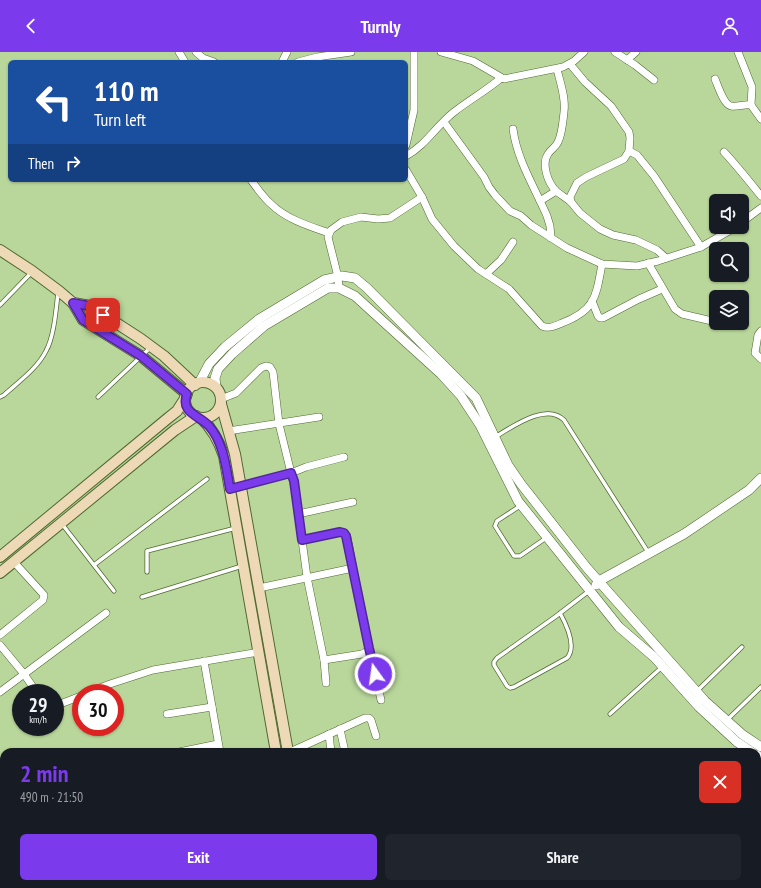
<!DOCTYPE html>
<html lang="en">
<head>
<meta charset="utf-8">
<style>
	:root { --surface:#171b24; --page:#20242c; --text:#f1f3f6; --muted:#9ea1a6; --accent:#7c3aed }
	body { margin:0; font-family:"PT Sans Narrow",sans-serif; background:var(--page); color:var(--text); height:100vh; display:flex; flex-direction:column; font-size:15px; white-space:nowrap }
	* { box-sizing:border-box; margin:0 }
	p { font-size:13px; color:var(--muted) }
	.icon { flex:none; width:22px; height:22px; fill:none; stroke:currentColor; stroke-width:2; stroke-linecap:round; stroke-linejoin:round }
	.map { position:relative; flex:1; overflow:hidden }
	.details { position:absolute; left:0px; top:696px; width:761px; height:140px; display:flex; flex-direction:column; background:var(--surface); border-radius:12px 12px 0 0; box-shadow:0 1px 3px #0004 }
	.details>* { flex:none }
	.guide { position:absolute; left:8px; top:8px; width:400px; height:122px; border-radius:6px; box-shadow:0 1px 3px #0004; background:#1a4fa0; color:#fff; overflow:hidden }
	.fabs { position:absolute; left:709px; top:142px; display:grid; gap:8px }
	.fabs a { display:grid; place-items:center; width:40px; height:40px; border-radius:6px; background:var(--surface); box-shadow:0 1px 3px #0004; font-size:20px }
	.speed { position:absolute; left:12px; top:632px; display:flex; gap:8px; font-size:20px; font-weight:700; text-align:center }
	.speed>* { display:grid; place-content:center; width:52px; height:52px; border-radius:50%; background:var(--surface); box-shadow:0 1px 3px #0004; line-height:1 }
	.speed small { font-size:10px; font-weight:400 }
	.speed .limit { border:6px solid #d22; background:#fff; color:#111 }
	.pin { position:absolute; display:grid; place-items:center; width:34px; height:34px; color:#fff; margin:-17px; border-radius:8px; box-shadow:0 2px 6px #0006 }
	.me { position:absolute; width:44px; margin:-22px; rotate:346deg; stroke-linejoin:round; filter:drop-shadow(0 0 3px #0008) }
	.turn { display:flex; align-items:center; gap:14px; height:84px; padding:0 20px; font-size:18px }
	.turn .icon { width:52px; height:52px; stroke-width:2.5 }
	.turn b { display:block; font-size:28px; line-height:34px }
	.then { display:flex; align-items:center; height:38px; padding:0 20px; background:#0003; gap:8px; font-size:15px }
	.round { display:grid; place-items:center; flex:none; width:42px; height:42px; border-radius:6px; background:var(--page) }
	.summary { display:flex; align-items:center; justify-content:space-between; height:68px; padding:0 20px }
	h1 { font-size:24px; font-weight:700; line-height:30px; color:var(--accent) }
	.primary-button { display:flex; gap:8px; margin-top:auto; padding:8px 20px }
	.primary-button a { flex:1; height:46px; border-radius:6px; background:var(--accent); color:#fff; font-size:16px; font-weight:700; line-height:46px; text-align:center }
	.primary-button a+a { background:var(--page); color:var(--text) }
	header { display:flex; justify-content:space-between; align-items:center; height:52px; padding:0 20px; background:var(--accent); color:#fff; font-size:18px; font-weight:700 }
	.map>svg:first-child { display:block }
</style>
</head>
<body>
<header><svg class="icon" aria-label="back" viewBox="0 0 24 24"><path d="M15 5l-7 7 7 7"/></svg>Turnly<svg class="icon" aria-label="person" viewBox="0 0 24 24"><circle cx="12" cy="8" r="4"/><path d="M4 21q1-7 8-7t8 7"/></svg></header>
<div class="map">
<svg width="761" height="836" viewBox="0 0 761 836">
	<rect width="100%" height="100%" fill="#b9d79b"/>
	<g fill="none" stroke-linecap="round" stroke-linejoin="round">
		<g stroke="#4f6931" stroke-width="5">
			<g id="service">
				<path d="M0 253 31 221"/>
				<path d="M0 345 4 343C18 330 37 317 46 299 54 285 56 258 58 241"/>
				<path d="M98 345 151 295"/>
				<path d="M495 385C512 375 546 350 564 368L648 500"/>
				<path d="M520 454 497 469 495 474 514 504H520L546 486"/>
				<path d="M62 472 114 539"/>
				<path d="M94 513 207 427"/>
				<path d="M147 520V499L236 476"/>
				<path d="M142 545 242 514"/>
				<path d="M560 561C566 572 577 595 567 606L514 635 510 636 507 634 494 613V610L497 606 555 565 589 539"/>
				<path d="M697 639 742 595"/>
				<path d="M610 662 662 615"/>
				<path d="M727 668 761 635"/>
			</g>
		</g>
		<g stroke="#4f6931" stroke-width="8">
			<g id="minor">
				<path d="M179 0 185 10"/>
				<path d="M196 0 203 6 214 10"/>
				<path d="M441 0 473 9 504 27 563 15 574 9 584 0"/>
				<path d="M615 0 635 13 654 28"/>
				<path d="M738 0 752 35 751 53"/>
				<path d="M627 8 636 0"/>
				<path d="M282 10 287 0"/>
				<path d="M298 10 317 5 351 0"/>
				<path d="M570 12 585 30 611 54 629 80 630 86 629 99 624 107 586 125 577 131 570 145 571 150 580 161 600 177 613 183 636 188 657 198 666 206"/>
				<path d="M557 17C560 30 566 46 564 60 563 69 562 82 558 90 556 95 551 97 548 102 541 112 548 131 556 139 561 143 566 146 571 150"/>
				<path d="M715 27C718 34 724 53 731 54 738 55 744 52 751 53L761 67"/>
				<path d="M444 70 484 125 489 135 495 143 510 159 521 164 531 173 567 196 602 212 637 214 658 209 701 195 736 175"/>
				<path d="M513 77C517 108 535 136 547 164L550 174 551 186"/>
				<path d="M406 93 414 58V0"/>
				<path d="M629 99 637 103 654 124 701 195"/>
				<path d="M724 100C737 114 749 129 761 144"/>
				<path d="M406 104C426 93 436 74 454 60 469 48 486 39 501 26"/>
				<path d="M406 118 422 145 432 167 454 194 478 217 509 237 542 274C549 277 555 274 562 271 596 258 596 244 602 212"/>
				<path d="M251 128C257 136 263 145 271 152 286 167 309 174 329 181"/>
				<path d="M540 149 556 139"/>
				<path d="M742 170 761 156"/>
				<path d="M648 211 675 257 682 262 712 269"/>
				<path d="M486 222 501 208 513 190"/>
				<path d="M339 236 338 225 328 185 331 178 342 170 361 165 378 167 390 166 422 145"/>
				<path d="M592 249 598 264 600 266H603L639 247 662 237"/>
				<path d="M761 279 758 283 755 301 761 307"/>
				<path d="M221 347 236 341 261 316 266 314 270 315 273 320 279 372 291 421 306 415 344 405"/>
				<path d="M228 379 319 365"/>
				<path d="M230 437 291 421 294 429 307 525 324 608 326 631"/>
				<path d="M298 462 353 450"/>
				<path d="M302 488 340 480 344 481 347 484 353 516"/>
				<path d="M259 536 353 516 369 596 366 600 362 602 324 608"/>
				<path d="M0 583 43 548 44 543 14 510"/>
				<path d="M0 593 24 622 37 641"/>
				<path d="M369 596 381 648"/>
				<path d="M204 609 220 700"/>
				<path d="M0 640 106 561"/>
				<path d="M87 641 110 632 153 618 259 600"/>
				<path d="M55 654 81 644"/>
				<path d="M167 662 212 655"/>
				<path d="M340 677 345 700"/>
				<path d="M329 682 331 700"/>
				<path d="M179 700 218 692"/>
				<path d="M290 700 365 666H369L371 668 376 684"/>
				<path d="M757 751 761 746"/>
				<path d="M757 804 761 806"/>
				<path d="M235 832V836"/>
				<path d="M342 832V836"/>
				<path d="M377 832 379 836"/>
				<path d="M427 832 428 836"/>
				<path d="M655 832 659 836"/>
				<path d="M727 832 732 836"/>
				<path d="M0 834 5 832"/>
				<path d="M664 836 670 832"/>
			</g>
		</g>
		<g stroke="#4f6931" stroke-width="10">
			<g id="tertiary">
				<path d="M199 331 209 312 225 295 259 267 324 228 342 224 355 226 367 236 476 346 508 413 521 432 587 516 705 649 743 683 761 695"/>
				<path d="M216 335 215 326 218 317 232 302 264 274 328 236H339L355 244 441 322 461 344 480 373 518 449 619 575 654 605 699 655 737 690 752 700"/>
				<path d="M596 533 599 529 684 482 749 438 761 426"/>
				<path d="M757 703 761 706"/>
			</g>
		</g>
		<g stroke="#4f6931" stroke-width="12">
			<g id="secondary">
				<path d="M0 198 32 219 59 239 73 251 83 268 141 304 187 342"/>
				<path d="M73 251 90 254 141 287 164 304 195 333"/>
				<circle cx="203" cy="348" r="18"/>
				<path d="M221 352 235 402 288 700"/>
				<path d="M201 366C213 377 219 389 224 404L276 700"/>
				<path d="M0 505 167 367 177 359 186 345"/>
				<path d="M0 521 175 378 196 364"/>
				<path d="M286 832V836"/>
				<path d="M294 832 295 836"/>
			</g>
		</g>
		<use href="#service" stroke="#fff" stroke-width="3.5"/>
		<use href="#minor" stroke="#fff" stroke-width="7"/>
		<use href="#tertiary" stroke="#fff" stroke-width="9"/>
		<use href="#secondary" stroke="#eed9b6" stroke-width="10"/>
	</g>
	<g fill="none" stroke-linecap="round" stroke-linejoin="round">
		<g stroke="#51269a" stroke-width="10">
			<path id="route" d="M103 263 90 254 73 251 83 268 141 304 187 342C180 361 199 363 209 374 224 391 226 416 230 437L291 421 294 429 302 488 340 480 344 481 346 484 369 596 375 622"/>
		</g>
		<use href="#route" stroke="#7c3aed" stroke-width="7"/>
	</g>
</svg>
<div class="fabs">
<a><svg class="icon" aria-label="sound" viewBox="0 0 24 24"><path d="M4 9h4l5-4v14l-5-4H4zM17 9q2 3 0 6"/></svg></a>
<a><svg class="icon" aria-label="search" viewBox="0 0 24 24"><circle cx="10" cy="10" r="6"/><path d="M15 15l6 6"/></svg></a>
<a><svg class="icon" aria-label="layers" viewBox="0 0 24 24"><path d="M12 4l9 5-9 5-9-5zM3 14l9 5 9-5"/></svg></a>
</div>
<div class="speed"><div>29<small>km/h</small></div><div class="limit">30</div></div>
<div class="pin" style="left:103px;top:263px;background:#d93025"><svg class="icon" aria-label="arrive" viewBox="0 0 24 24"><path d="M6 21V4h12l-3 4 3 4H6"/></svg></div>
<svg class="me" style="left:375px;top:622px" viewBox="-20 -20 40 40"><circle r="17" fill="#7c3aed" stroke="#fff" stroke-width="3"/><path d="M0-11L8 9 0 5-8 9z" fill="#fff"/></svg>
<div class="guide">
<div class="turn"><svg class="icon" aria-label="left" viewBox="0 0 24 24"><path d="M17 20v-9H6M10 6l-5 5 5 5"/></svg><div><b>110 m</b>Turn left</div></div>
<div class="then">Then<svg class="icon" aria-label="right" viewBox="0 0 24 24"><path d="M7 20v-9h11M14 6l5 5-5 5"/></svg></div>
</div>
<section class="details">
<div class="summary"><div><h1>2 min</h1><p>490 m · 21:50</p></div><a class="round" style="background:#d93025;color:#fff"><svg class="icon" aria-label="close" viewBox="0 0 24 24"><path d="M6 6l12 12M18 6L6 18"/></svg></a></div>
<div class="primary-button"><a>Exit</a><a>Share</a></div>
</section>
</div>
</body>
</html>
